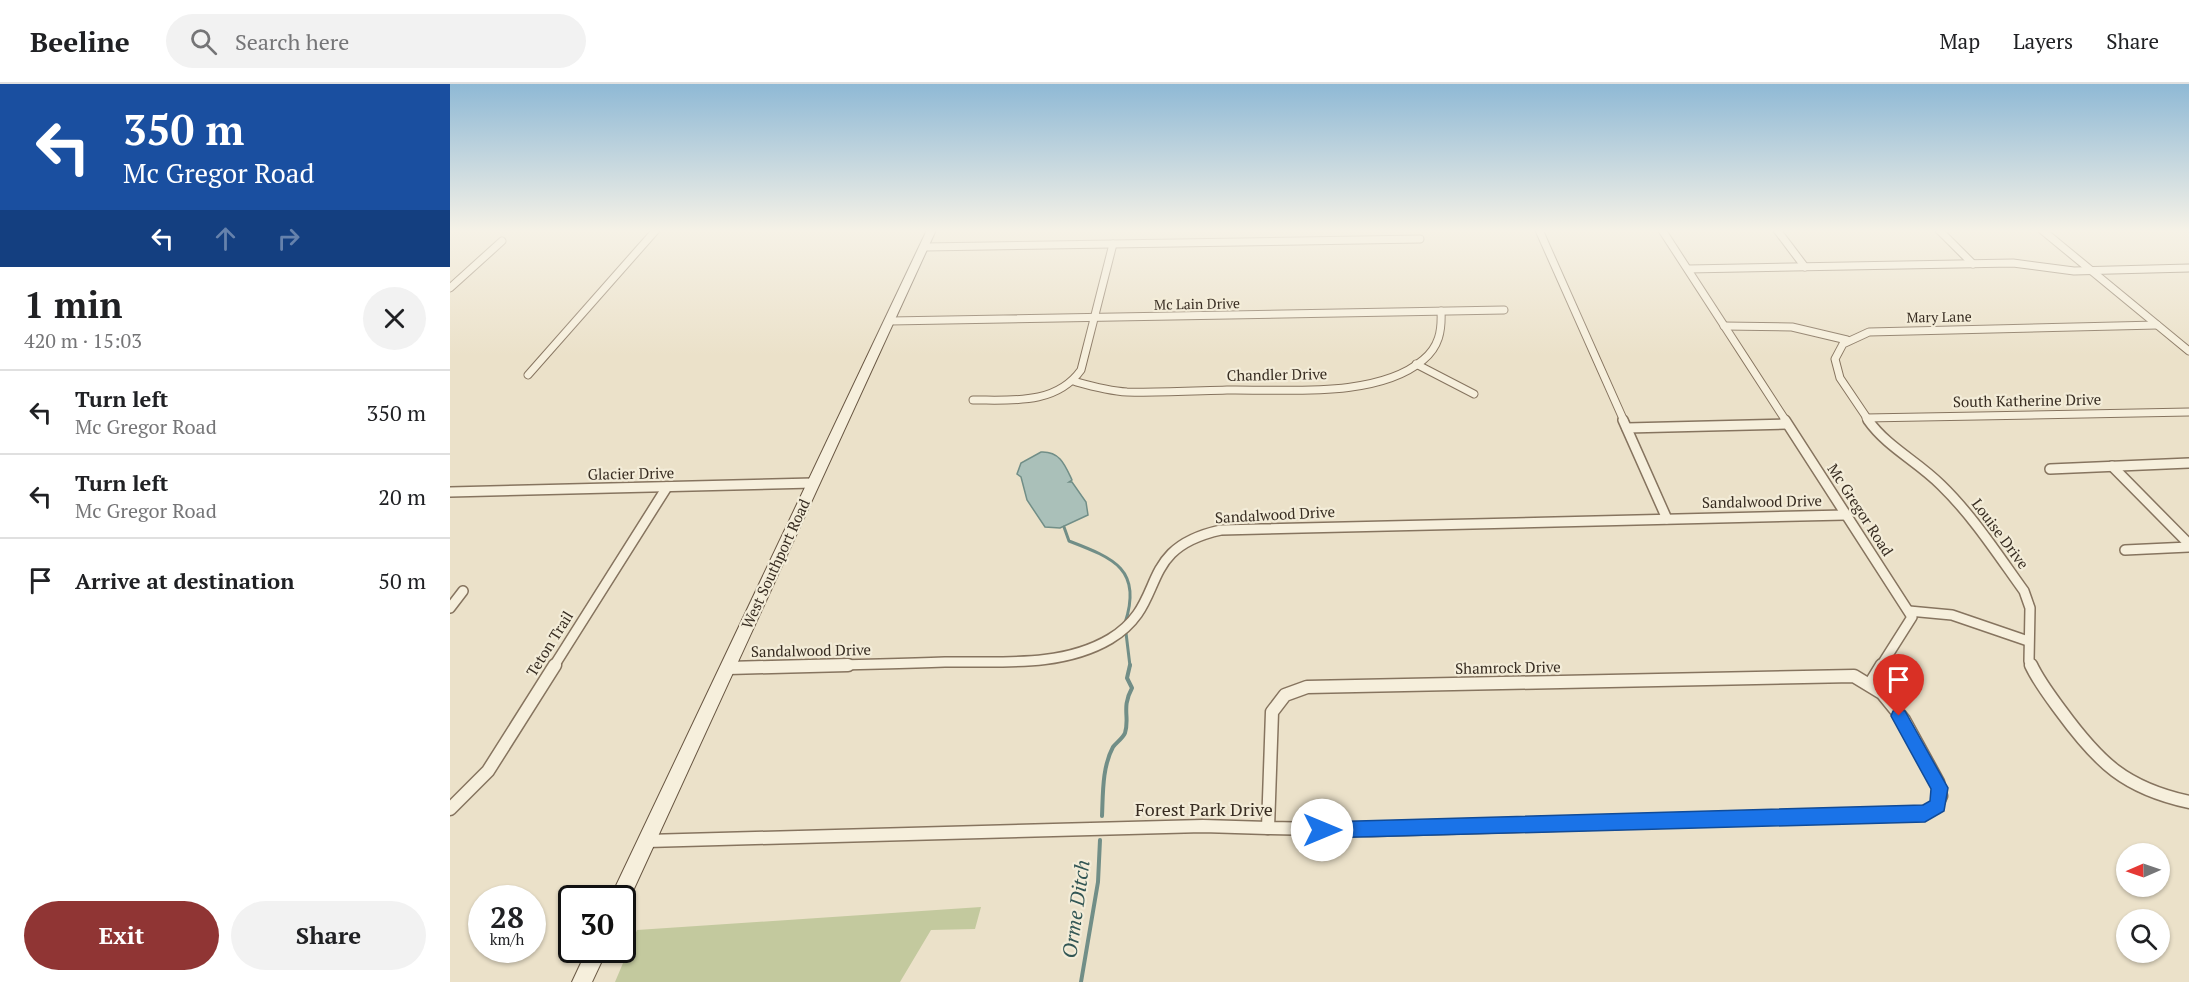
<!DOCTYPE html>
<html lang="en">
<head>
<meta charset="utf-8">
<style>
	:root { --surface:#fff; --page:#f2f2f2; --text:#202124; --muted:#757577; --line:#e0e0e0; --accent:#903534 }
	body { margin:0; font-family:"PT Serif",serif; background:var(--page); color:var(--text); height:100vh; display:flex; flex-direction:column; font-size:22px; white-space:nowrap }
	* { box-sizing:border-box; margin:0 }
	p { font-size:20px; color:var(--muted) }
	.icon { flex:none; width:33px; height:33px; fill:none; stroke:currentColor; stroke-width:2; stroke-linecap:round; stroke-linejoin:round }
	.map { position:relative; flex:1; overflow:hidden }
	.panel { display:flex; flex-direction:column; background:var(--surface); width:450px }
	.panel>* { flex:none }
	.hud { background:#1a4fa0; color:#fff; overflow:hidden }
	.needle { width:39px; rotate:268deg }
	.fabs { position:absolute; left:1666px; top:759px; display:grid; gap:12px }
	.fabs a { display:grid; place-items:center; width:54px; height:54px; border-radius:50%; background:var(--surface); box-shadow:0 2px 4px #0004; font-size:30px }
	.speed { position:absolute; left:18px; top:801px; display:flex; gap:12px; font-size:30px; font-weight:700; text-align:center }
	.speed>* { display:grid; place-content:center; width:78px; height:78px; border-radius:50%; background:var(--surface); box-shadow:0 2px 4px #0004; line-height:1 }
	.speed small { font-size:15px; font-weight:400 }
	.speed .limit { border:3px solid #111; border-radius:9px; background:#fff; color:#111 }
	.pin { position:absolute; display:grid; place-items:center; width:51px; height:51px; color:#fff; margin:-62px -26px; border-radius:50% 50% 50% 0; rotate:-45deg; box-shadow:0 0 6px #0007 }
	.pin .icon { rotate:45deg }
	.me { position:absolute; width:66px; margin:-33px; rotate:90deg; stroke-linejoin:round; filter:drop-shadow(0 0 4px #0008) }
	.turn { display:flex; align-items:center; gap:21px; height:126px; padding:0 24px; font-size:27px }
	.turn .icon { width:78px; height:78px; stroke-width:2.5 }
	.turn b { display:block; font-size:42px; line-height:51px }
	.lanes { display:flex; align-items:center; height:57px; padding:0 24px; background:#0003; justify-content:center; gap:30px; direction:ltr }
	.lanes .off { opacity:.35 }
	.round { display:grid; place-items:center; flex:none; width:63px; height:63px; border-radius:32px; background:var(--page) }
	.headline { display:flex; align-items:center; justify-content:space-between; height:102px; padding:0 24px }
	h1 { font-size:36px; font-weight:700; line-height:45px }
	.primary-button { display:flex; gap:12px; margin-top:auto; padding:12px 24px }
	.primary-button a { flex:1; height:69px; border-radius:36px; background:var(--accent); color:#fff; font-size:24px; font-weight:700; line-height:69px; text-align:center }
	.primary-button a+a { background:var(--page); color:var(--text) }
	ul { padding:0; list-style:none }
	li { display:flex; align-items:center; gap:18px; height:84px; padding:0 24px; border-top:2px solid var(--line) }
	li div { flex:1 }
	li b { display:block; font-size:22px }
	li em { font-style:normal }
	header { display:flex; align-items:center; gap:36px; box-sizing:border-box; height:84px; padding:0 30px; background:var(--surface); border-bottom:2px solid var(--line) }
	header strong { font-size:28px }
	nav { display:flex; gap:33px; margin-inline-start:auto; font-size:21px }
	.search { width:420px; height:54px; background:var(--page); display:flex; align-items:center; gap:15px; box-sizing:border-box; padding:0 21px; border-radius:33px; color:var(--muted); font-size:22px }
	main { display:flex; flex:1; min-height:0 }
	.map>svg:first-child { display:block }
</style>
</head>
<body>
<header>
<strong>Beeline</strong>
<div class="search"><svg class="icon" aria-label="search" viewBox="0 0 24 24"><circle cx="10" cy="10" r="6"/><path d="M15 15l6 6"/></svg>Search here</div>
<nav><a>Map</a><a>Layers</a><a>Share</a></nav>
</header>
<main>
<section class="panel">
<div class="hud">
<div class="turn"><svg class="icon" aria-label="left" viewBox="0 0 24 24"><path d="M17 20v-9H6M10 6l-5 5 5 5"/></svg><div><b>350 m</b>Mc Gregor Road</div></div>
<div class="lanes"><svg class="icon" aria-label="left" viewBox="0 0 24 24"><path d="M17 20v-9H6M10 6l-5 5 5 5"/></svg><svg class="icon off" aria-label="ahead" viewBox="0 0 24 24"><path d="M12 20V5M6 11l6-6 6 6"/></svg><svg class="icon off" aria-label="right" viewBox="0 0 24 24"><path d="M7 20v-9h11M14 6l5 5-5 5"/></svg></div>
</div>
<div class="headline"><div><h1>1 min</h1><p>420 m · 15:03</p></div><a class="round"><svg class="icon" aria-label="close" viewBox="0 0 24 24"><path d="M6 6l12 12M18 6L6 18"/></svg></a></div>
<ul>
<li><svg class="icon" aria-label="left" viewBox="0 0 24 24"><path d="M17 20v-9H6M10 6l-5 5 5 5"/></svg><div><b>Turn left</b><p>Mc Gregor Road</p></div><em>350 m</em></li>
<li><svg class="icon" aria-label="left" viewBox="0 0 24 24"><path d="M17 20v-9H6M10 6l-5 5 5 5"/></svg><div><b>Turn left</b><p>Mc Gregor Road</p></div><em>20 m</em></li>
<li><svg class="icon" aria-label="arrive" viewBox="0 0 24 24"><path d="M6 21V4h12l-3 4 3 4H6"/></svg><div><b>Arrive at destination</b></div><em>50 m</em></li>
</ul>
<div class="primary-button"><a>Exit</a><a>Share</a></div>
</section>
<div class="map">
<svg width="1739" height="898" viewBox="0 0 1739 898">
	<rect width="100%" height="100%" fill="#ebe1c9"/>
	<path fill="#c3c99e" d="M531 823 525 845 481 846 450 898H165L187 846Z"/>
	<path fill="#aac0b9" stroke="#718e87" stroke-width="1.5" d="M591 368C610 367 615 381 622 396L619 398H622L636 418 638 431 610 444 595 443 577 416 571 393 567 390 571 379Z"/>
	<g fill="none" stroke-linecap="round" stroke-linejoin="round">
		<g stroke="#718e87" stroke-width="3">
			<path d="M614 443 619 457C663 474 693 485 675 539"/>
			<path d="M676 549 680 582"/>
		</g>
		<g stroke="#718e87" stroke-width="4">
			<path d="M652 732C653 711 652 683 663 663 666 659 673 654 675 649 680 633 671 624 682 604L677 594 680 581"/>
			<path d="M631 898 648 798 650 756"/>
		</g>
		<g stroke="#86745f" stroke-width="9">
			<g id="street-far2">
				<path d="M1089 146 1174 337"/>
				<path d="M1212 146 1336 337"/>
				<path d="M1327 146 1355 183"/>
				<path d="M1489 146 1523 180"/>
				<path d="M1592 146 1739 267"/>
				<path d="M475 163 970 155"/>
				<path d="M1238 185 1563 179 1624 187 1739 184"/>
				<path d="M0 204 52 157"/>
				<path d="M440 237 1054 226"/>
				<path d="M1274 242 1342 243 1397 256"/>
				<path d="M966 280 1024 310"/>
				<path d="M78 291 206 146"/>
				<path d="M623 297C641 302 658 307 677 308 710 309 744 307 777 306 834 305 927 315 973 276 989 263 992 247 991 227"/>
				<path d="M523 316C562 316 606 321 631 286L663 160"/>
				<path d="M1416 334 1739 328"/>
				<path d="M1419 337 1390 294 1385 275 1393 260 1419 248 1707 241"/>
			</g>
		</g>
		<g stroke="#86745f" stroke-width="12">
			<g id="street-far1">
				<path d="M1173 336 1217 435"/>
				<path d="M1335 336 1462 533 1431 582"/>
				<path d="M1418 336C1437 363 1467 377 1491 401 1523 432 1548 471 1574 507L1580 524 1579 577 1582 582"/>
				<path d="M1177 344 1336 340"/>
				<path d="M1662 382 1739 460"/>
				<path d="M1600 385 1739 379"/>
				<path d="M0 408 363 399"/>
				<path d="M1675 466 1739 463"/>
				<path d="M0 524 13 507"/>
				<path d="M1459 527 1502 531 1578 557"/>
				<path d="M104 582 217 403"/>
				<path d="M339 582C391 581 443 580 495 578 549 577 611 584 660 555 720 519 684 465 771 446L1395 431"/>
			</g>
		</g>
		<g stroke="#86745f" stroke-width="15">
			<g id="street">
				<path d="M1581 581C1589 598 1600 612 1611 627 1649 679 1675 704 1739 718"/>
				<path d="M278 584 398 581"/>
				<path d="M1404 592 1432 609 1454 636 1488 698 1491 712 1485 724 1468 730 921 746 818 744 822 628 835 611 857 603Z"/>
				<path d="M1421 599 1432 581"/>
				<path d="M0 725 38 687 105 581"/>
				<path d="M197 757 753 742 818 744"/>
			</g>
		</g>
		<g stroke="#685642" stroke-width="2">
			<g id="secondary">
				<path d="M477 146H486L177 820 172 822V814H161L163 808Z"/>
				<path d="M137 866H157L142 898H122Z"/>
			</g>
		</g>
		<use href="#street-far2" stroke="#f6efdc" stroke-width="7"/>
		<use href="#street-far1" stroke="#f6efdc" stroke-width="9"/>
		<use href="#street" stroke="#f6efdc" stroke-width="12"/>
		<use href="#secondary" fill="#f6efdc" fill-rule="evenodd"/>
	</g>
	<linearGradient id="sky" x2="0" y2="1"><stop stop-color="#8fb9d5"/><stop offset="0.54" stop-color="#f6f2e7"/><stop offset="1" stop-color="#f6f2e7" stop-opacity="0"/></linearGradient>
	<rect width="1739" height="272" fill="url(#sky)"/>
	<path fill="#1a73e8" stroke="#114b97" stroke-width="1.5" d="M1449 625 1455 627 1498 704 1494 727 1475 738 872 754 865 752 863 746 865 740 872 738 1473 721 1480 717 1481 705 1441 632 1443 627Z"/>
	<g text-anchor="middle" stroke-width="4.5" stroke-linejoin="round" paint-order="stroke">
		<g font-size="14" fill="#382d22" stroke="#f3ecd8">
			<text transform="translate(747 220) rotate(-1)" y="5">Mc Lain Drive</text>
			<text transform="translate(1489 233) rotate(-1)" y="5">Mary Lane</text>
		</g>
		<g font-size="15" fill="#382d22" stroke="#f3ecd8">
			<text transform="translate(827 291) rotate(-1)" y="5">Chandler Drive</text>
			<text transform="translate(1577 317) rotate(-1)" y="5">South Katherine Drive</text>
			<text transform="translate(181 390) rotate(-1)" y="5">Glacier Drive</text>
			<text transform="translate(1312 418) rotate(-1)" y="5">Sandalwood Drive</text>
			<text transform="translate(1410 426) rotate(57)" y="5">Mc Gregor Road</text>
			<text transform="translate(825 431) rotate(-3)" y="5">Sandalwood Drive</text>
			<text transform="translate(1550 450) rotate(53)" y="5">Louise Drive</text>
			<text transform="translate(326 480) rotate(-65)" y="5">West Southport Road</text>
			<text transform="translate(100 560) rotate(-58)" y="5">Teton Trail</text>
			<text transform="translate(361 567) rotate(-1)" y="5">Sandalwood Drive</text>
			<text transform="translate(1058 584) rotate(-1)" y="5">Shamrock Drive</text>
		</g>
		<g font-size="18" fill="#382d22" stroke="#f3ecd8">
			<text x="754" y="732">Forest Park Drive</text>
		</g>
		<g font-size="20" font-style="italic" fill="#325654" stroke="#f3ecd8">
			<text transform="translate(626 825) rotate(-82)" y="7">Orme Ditch</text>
		</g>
	</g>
</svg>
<div class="fabs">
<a><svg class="needle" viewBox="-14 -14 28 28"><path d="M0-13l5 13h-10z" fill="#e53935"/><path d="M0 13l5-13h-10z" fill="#757577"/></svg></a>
<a><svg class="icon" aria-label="search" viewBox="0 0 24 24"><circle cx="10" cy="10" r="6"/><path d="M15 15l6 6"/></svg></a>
</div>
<div class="speed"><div>28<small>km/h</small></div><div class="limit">30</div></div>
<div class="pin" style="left:1449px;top:632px;background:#d93025"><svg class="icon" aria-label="arrive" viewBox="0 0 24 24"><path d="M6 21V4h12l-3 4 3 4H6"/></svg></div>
<svg class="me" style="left:872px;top:746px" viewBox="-20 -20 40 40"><circle r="19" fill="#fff"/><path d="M0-13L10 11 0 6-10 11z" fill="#1a73e8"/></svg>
</div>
</main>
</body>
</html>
